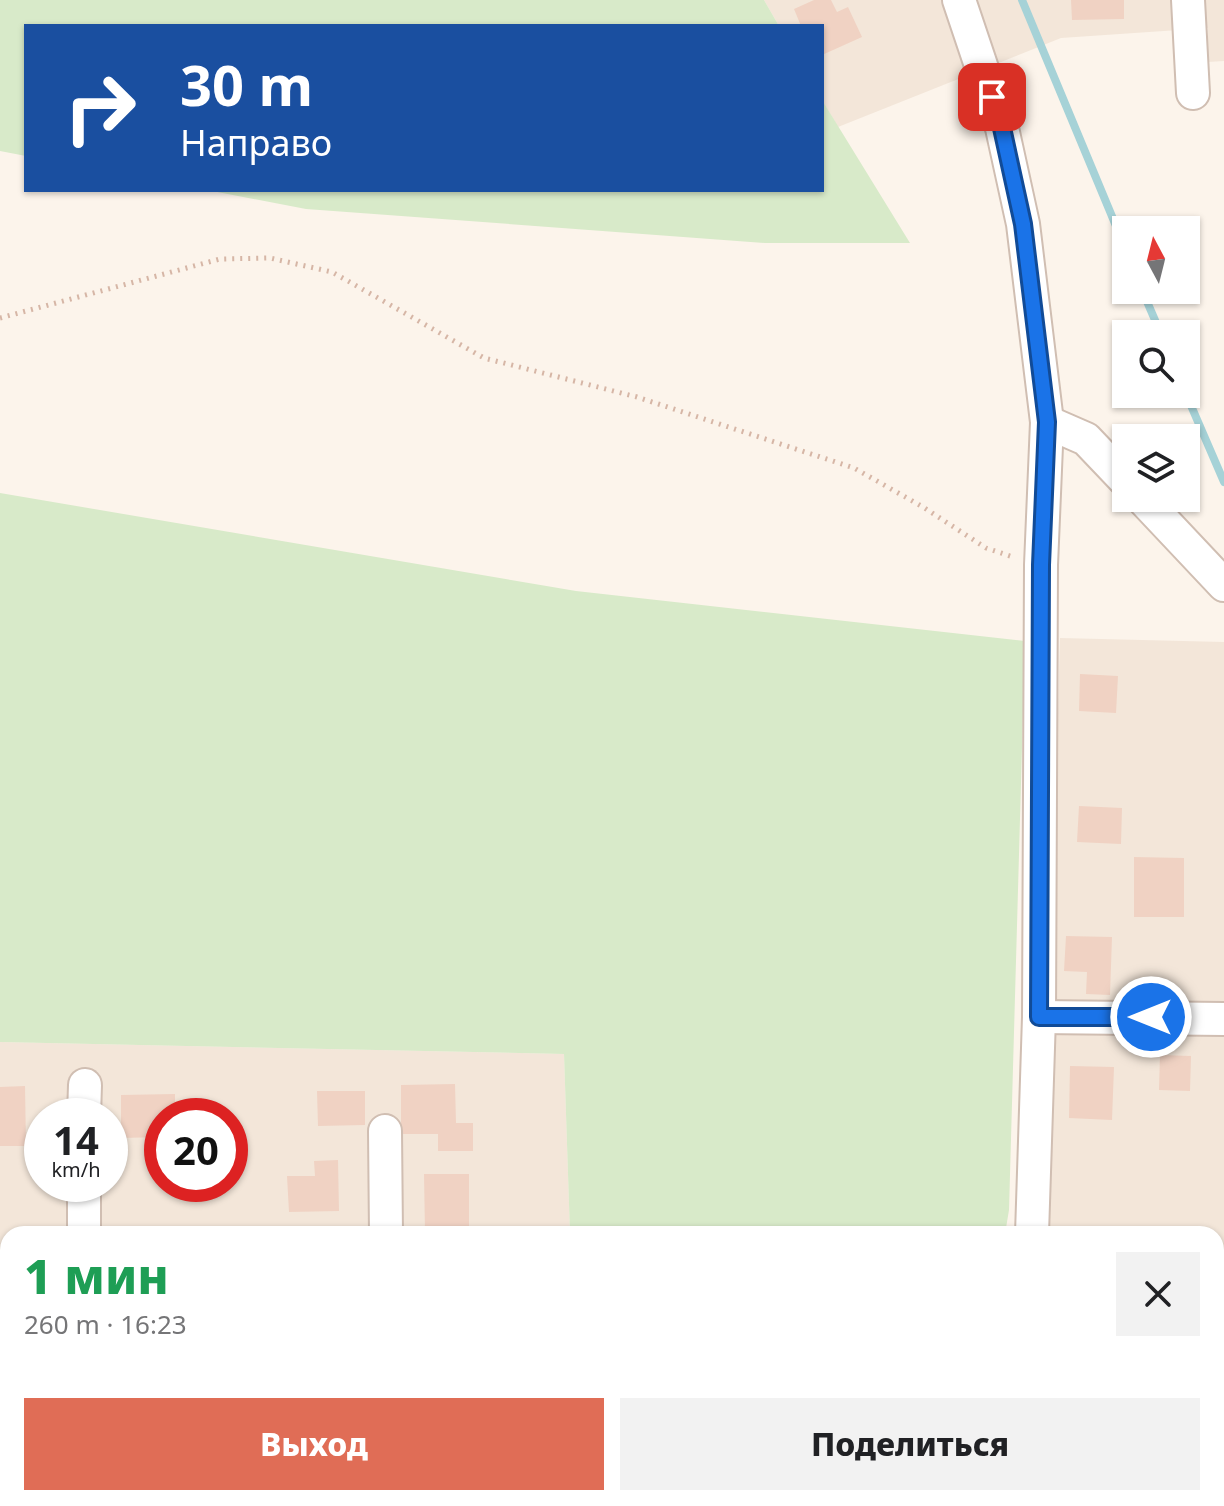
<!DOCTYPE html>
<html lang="ru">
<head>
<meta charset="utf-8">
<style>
	:root { --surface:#fff; --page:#f2f2f2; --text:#202124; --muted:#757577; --accent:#e06d56 }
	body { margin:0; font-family:"Noto Sans",sans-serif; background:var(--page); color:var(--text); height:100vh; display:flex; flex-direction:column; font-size:30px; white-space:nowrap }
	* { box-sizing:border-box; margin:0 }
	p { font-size:26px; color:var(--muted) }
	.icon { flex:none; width:44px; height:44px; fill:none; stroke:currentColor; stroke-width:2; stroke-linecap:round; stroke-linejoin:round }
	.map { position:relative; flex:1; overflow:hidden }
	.panel { position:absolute; left:0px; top:1226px; width:1224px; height:280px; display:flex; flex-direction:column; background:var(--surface); border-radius:24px 24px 0 0; box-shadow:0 2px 6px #0004 }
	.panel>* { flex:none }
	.banner { position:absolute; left:24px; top:24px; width:800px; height:168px; border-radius:0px; box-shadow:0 2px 6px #0004; background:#1a4fa0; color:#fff; overflow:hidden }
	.needle { width:52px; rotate:353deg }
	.controls { position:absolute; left:1112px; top:216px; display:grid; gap:16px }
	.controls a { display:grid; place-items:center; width:88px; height:88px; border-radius:0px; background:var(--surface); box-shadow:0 2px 6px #0004; font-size:40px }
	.speed { position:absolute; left:24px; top:1098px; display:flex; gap:16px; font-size:40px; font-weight:700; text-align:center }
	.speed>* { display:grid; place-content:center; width:104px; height:104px; border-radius:50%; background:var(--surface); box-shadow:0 2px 6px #0004; line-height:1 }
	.speed small { font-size:20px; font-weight:400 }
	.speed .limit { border:12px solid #d22; background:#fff; color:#111 }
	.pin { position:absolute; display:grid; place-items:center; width:68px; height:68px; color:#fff; margin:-34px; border-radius:16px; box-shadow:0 4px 12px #0006 }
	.me { position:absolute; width:88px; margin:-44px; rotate:270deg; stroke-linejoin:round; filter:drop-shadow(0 0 6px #0008) }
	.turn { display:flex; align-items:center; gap:28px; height:168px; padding:0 24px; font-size:36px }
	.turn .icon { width:104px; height:104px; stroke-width:2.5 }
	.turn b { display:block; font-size:56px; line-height:68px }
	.round { display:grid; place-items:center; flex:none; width:84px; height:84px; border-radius:0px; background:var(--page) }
	.headline { display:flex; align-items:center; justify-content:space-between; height:136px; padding:0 24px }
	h1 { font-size:48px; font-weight:800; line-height:60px; color:#1e9e55 }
	.action { display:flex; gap:16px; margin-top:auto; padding:16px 24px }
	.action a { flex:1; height:92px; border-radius:0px; background:var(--accent); color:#fff; font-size:32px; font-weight:800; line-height:92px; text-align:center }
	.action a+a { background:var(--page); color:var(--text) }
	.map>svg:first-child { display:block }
</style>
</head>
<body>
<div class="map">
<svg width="1224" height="1506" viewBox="0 0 1224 1506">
	<rect width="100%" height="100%" fill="#fcf4eb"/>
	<g fill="#f3e6d9" fill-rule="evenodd">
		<path d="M764 0H1224V61L1208 62V28L1061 38 838 127 822 100V26H779Z"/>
		<path d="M1060 638 1224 642V1506H280V1498H1216V1234H1044Z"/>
		<path d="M0 1042 564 1054 570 1234H8V1331L0 1327ZM42 1116H110V1184H42ZM162 1116H230V1184H162Z"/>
	</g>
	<g fill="#d8eac9">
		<path d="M0 0H764L779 26H26V156L0 151Z"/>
		<path d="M822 100 910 243H765L306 209 207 190H822Z"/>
		<path d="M0 493 576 591 1025 641 1009 1210 1005 1234H570L564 1054 0 1042Z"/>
		<path d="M0 1451 8 1454V1498H111L130 1506H0Z"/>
		<path d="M200 1498H280V1506H199Z"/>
	</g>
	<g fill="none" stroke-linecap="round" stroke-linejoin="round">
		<g stroke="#a6d2d7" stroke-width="8">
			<path d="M1022 0 1126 250"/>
			<path d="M1142 290 1161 334"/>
			<path d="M1186 394 1224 482"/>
		</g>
	</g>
	<g fill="#f0d2c3">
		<path d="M814 0H831L837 12 848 7 862 37 822 55V26H801L794 9Z"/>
		<path d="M1071 0H1124V19L1072 20Z"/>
		<path d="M1080 674 1118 676 1116 713 1079 711Z"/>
		<path d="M1079 806 1122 808 1121 844 1077 842Z"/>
		<path d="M1134 857 1184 858V917H1134Z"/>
		<path d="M1066 936 1112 937 1110 995 1086 994 1087 972 1064 971Z"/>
		<path d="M1160 1055 1191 1056 1190 1091 1159 1090Z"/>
		<path d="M1070 1066 1114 1067 1112 1120 1069 1118Z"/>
		<path d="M455 1084 456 1123H473V1151H438V1134H401V1085Z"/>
		<path d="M25 1086 26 1146H0V1087Z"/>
		<path d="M317 1091H365V1125L318 1126Z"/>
		<path d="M175 1094V1116H162V1137L121 1138V1095Z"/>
		<path d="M338 1160 339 1211 289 1212 287 1176H315L314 1161Z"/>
		<path d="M424 1174H469V1232H425Z"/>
		<path d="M1220 1276H1224V1310H1218Z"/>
		<rect x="0" y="1281" width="8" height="37"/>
		<path d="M1216 1394H1224V1437L1216 1436Z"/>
		<path d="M422 1498H455V1506H402V1500H422Z"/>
		<rect x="944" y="1498" width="59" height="8"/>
		<path d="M1114 1498H1149L1148 1506H1113Z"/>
	</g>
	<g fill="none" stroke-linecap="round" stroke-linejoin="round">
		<g stroke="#d0beb2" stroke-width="36">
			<g id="minor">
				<path d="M959 0 1002 128 1023 224 1047 422 1041 565 1039 1017 1032 1234"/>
				<path d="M1188 0 1193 93"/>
				<path d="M1047 422 1086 439 1126 481"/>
				<path d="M1142 498 1224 585"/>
				<path d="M1039 1017 1224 1019"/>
				<path d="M84 1116 85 1085"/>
				<path d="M385 1131 386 1234"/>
				<path d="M84 1234V1184"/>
				<path d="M1216 1339H1224"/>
				<path d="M0 1342 8 1346"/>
				<path d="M186 1506 187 1498"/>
				<path d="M678 1506 679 1498"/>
				<path d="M1019 1506V1498"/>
			</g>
		</g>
		<path stroke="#d6b6a6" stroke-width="5" stroke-dasharray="2 6" stroke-linecap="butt" d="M0 318 220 259 270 258 332 272 484 358 637 397 854 468 923 507 986 548 1013 557"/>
		<use href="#minor" stroke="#fff" stroke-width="32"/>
	</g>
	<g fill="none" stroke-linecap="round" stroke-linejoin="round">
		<g stroke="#114b97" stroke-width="20">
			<path id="route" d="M992 97 1002 128 1023 224 1047 422 1041 565 1039 1017H1151"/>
		</g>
		<use href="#route" stroke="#1a73e8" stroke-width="14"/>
	</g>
</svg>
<div class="controls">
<a><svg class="needle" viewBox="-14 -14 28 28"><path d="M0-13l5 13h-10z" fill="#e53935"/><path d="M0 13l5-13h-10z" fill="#757577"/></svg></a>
<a><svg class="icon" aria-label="search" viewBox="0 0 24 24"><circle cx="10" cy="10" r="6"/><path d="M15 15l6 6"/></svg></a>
<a><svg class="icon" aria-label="layers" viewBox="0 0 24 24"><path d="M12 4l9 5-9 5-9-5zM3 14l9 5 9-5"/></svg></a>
</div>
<div class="speed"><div>14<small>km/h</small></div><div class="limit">20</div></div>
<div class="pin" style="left:992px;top:97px;background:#d93025"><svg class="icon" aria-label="arrive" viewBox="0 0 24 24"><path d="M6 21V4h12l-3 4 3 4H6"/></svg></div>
<svg class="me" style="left:1151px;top:1017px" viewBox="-20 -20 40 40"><circle r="17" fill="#1a73e8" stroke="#fff" stroke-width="3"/><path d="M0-11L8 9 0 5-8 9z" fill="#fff"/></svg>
<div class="banner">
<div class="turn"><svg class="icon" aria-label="right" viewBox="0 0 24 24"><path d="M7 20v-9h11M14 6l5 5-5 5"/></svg><div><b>30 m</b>Направо</div></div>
</div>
<section class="panel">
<div class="headline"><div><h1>1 мин</h1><p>260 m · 16:23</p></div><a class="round"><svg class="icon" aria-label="close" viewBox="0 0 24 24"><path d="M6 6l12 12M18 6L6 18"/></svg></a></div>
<div class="action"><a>Выход</a><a>Поделиться</a></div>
</section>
</div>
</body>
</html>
